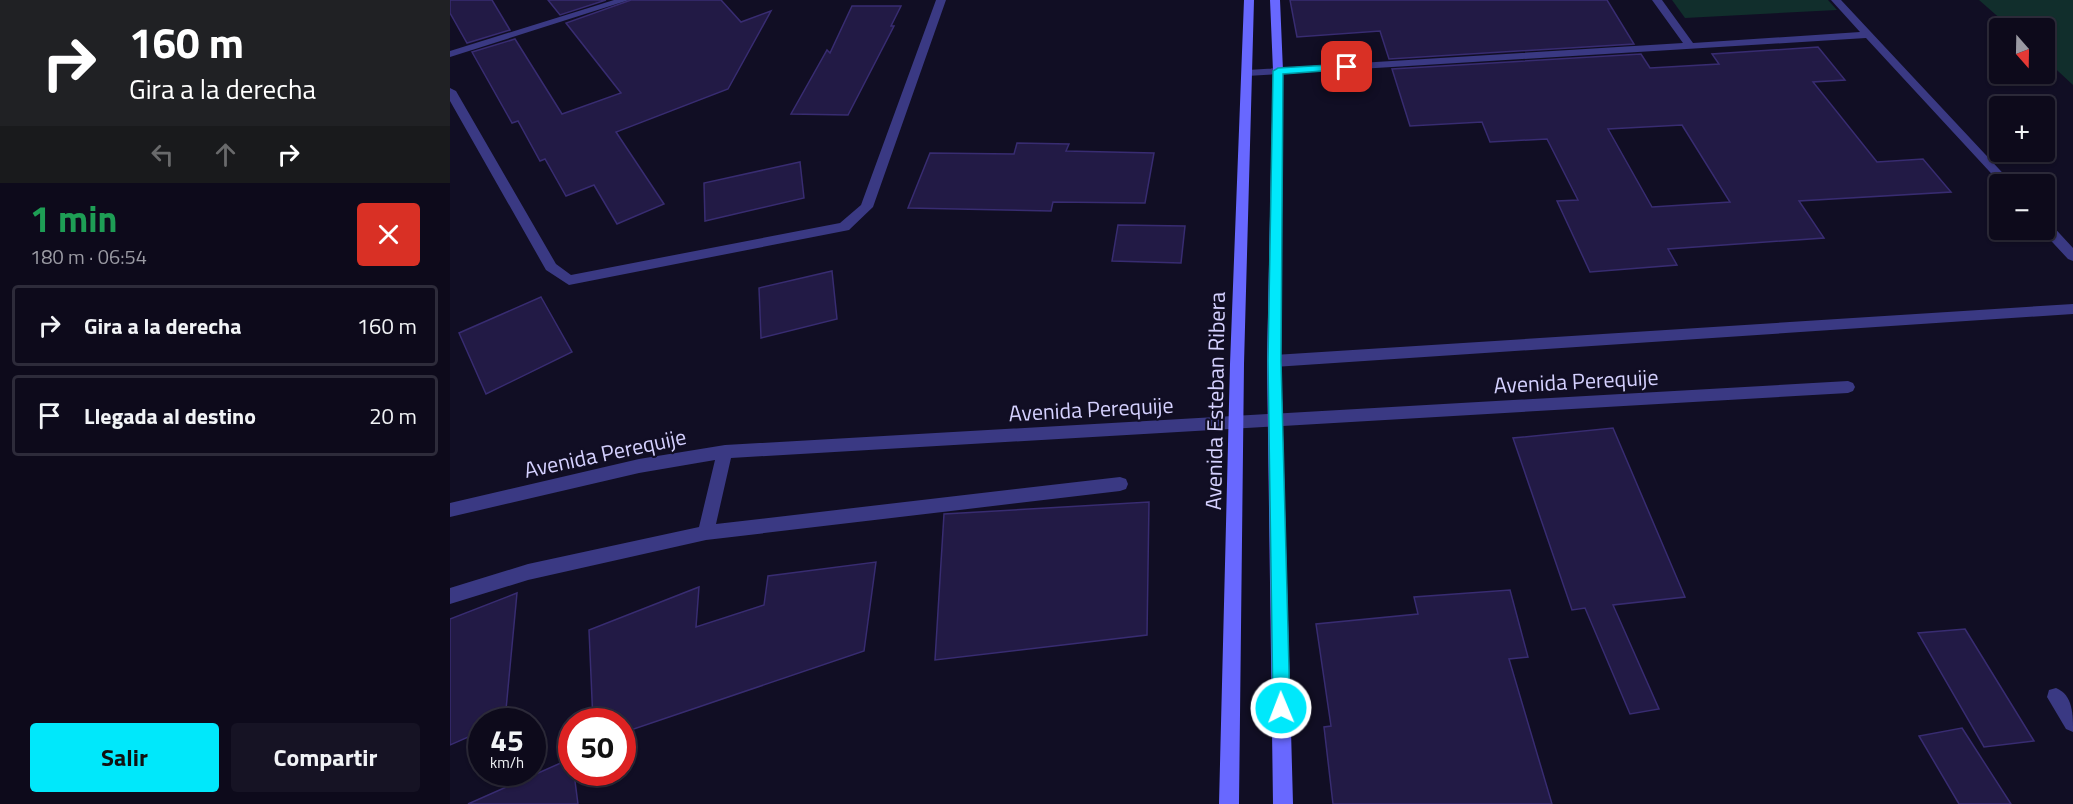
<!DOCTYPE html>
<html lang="es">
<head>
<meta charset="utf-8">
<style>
	:root { --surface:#0d0a1b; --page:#161324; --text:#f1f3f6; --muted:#9a9aa3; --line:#2d2b3a; --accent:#00e8fb }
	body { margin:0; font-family:"Titillium Web",sans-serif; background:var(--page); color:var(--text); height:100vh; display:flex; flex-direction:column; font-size:22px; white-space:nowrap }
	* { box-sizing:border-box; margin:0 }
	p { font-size:20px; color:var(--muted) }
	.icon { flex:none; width:33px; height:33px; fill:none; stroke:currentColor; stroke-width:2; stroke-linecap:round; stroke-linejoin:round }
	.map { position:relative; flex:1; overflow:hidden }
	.panel { display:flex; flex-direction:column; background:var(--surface); width:450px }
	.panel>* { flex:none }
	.guide { background:#202124; color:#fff; overflow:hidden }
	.needle { width:39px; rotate:160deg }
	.buttons { position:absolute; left:1539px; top:18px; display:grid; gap:12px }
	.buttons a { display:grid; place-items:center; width:66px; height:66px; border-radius:6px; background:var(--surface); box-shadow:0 2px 4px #0004,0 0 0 2px var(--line); font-size:30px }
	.speed { position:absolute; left:18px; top:708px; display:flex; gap:12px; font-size:30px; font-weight:700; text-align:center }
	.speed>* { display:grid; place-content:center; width:78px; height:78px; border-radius:50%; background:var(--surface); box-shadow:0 2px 4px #0004,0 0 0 2px var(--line); line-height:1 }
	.speed small { font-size:15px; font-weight:400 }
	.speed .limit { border:9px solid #d22; background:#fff; color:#111 }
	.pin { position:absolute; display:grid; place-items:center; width:51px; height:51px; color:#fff; margin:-26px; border-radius:12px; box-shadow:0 3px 9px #0006 }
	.me { position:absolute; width:66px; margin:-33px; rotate:359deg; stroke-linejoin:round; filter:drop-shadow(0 0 4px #0008) }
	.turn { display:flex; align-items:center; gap:21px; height:126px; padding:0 30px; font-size:27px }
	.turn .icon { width:78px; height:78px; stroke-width:2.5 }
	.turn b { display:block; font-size:42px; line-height:51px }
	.lanes { display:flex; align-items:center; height:57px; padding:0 30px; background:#0003; justify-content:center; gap:30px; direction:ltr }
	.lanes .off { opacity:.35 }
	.round { display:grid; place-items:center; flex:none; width:63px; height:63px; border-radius:6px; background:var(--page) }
	.overview { display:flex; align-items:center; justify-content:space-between; height:102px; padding:0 30px }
	h1 { font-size:36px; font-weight:700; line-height:45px; color:#1e9e55 }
	.primary-button { display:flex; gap:12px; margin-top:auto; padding:12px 30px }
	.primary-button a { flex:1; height:69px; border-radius:6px; background:var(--accent); color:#111; font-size:24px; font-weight:700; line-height:69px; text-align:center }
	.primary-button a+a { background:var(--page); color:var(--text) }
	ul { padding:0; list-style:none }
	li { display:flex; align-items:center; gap:18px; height:81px; margin:0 12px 9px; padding:0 18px; border:3px solid var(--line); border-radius:6px }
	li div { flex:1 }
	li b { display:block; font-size:22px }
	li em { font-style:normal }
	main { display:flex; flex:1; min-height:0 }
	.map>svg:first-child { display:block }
</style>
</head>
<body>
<main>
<section class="panel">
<div class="guide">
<div class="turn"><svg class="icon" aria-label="right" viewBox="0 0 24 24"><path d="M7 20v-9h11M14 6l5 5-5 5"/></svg><div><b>160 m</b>Gira a la derecha</div></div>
<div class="lanes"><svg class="icon off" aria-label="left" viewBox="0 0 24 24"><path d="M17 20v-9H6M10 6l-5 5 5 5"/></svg><svg class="icon off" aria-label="ahead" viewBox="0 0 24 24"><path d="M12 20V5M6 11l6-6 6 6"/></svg><svg class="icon" aria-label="right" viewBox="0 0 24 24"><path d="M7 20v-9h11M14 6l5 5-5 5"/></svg></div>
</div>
<div class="overview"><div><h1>1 min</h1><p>180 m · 06:54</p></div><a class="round" style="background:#d93025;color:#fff"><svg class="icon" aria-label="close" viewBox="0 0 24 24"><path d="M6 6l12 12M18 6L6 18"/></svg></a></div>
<ul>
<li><svg class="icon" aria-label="right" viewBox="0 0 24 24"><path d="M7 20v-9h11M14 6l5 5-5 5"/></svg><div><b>Gira a la derecha</b></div><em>160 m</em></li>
<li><svg class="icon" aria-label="arrive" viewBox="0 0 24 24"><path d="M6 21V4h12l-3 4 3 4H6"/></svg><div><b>Llegada al destino</b></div><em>20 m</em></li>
</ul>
<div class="primary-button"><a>Salir</a><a>Compartir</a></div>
</section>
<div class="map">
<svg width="1623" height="804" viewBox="0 0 1623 804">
	<rect width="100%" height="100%" fill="#110e24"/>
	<g fill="#112e2c">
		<path d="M1222 0H1378L1387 10 1235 18Z"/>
		<path d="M1529 0H1623V85L1595 59 1594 28H1561Z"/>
	</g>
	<g fill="#221a45" stroke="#382c71" stroke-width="1.5" fill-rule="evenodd">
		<path d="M0 0H42L60 30 17 43 0 13Z"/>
		<path d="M98 0H156L110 15Z"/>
		<path d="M181 0H271L291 22 321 11 278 89 166 132 214 204 167 224 144 185 116 196 95 159 90 161 68 121 62 123 22 52 65 39 112 114 171 93 116 23Z"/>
		<path d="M840 0H1157L1184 44 939 59 930 31 847 37Z"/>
		<path d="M402 6H451L441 26H444L398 115 341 114 377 50 380 53Z"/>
		<path d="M1368 47 1395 80 1363 82 1427 162 1473 159 1501 192 1349 201 1374 238 1218 249 1227 265 1140 272 1107 201 1128 200 1097 139 1040 142 1032 122 960 126 942 69 1191 54 1200 68 1269 64 1262 54ZM1232 125 1280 202 1202 207 1158 129Z"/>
		<path d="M567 143 619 144 616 151 704 153 695 203 603 202 601 211 458 208 480 153 564 154Z"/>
		<path d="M350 162 354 198 255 221 254 183Z"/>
		<path d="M668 225 735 226 731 263 662 261Z"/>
		<path d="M382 271 387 319 311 338 309 288Z"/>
		<path d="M91 297 122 352 36 394 9 333Z"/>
		<path d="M1163 428 1235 597 1163 605 1209 709 1180 714 1135 608 1122 610 1063 438Z"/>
		<path d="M699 502 697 635 485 660 494 514Z"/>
		<path d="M426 562 414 651 172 733V722H143L139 630 249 587 246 627 314 605 318 576Z"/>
		<path d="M1060 590 1078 657 1059 659 1102 804H883L874 727 881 726 866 624 968 614 964 597Z"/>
		<path d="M67 593 55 720 32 722V731L0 745V619Z"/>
		<path d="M1515 629 1584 741 1534 747 1468 633Z"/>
		<path d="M1512 728 1561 804H1509L1469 736Z"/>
		<path d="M122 758 128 804H18Z"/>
	</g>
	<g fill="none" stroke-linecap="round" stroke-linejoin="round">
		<g fill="#3a3983" fill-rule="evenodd">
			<path d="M164 0H179L0 57V51Z"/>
			<path d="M486 0H496L423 207 399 230 394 231 119 285 96 270 0 101V88L6 91 106 264 121 275 390 223 411 205Z"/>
			<path d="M1202 0H1212L1243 43 1410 32 1381 0H1391L1563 184H1551L1416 38 797 76 792 73 797 70 1233 43Z"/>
			<path d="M1594 221 1599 222 1623 248V261L1618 259 1591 230H1594Z"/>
			<path d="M1623 304V314L824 367 817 361 824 355Z"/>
			<path d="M1398 381 1403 383 1405 387 1403 391 1398 393 281 458 266 524 670 477 676 479 678 484 676 489 670 491 256 540 78 580 0 604V588L78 564 249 527 265 460 189 473 0 517V503L189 459 275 445Z"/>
			<path d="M1606 688C1623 695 1623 714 1623 732L1616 729 1597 697 1599 690Z"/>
		</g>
		<g fill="#6868ff" fill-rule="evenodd">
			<path d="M794 0H804L794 364 789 804H769L780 364Z"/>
			<path d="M820 0H830L833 71 831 361 843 804H823L817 361 823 71Z"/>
		</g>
	</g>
	<path fill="#00e8fb" stroke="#0097a3" stroke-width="1.5" d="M897 64 902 67 900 69 833 74 831 361 840 708 837 714 831 717 825 714 823 708 818 361 823 71 828 68Z"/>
	<g text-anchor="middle" stroke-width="4.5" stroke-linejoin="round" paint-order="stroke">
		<g font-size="22" fill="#d5d1ff" stroke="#110e24">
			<text transform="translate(1126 381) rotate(-3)" y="8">Avenida Perequije</text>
			<text transform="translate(765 401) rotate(-89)" y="8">Avenida Esteban Ribera</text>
			<text transform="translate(641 409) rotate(-3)" y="8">Avenida Perequije</text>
			<text transform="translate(155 453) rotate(-12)" y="8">Avenida Perequije</text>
		</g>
	</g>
</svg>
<div class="buttons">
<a><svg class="needle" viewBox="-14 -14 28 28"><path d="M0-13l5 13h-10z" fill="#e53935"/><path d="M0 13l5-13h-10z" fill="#9a9aa3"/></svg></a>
<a>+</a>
<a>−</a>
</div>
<div class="speed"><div>45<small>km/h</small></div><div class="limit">50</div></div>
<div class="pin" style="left:897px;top:67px;background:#d93025"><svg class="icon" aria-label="arrive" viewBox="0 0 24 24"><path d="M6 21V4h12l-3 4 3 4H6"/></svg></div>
<svg class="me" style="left:831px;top:708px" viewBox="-20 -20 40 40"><circle r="17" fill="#00e8fb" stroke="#fff" stroke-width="3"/><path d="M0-11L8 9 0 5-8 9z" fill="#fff"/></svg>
</div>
</main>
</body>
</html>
